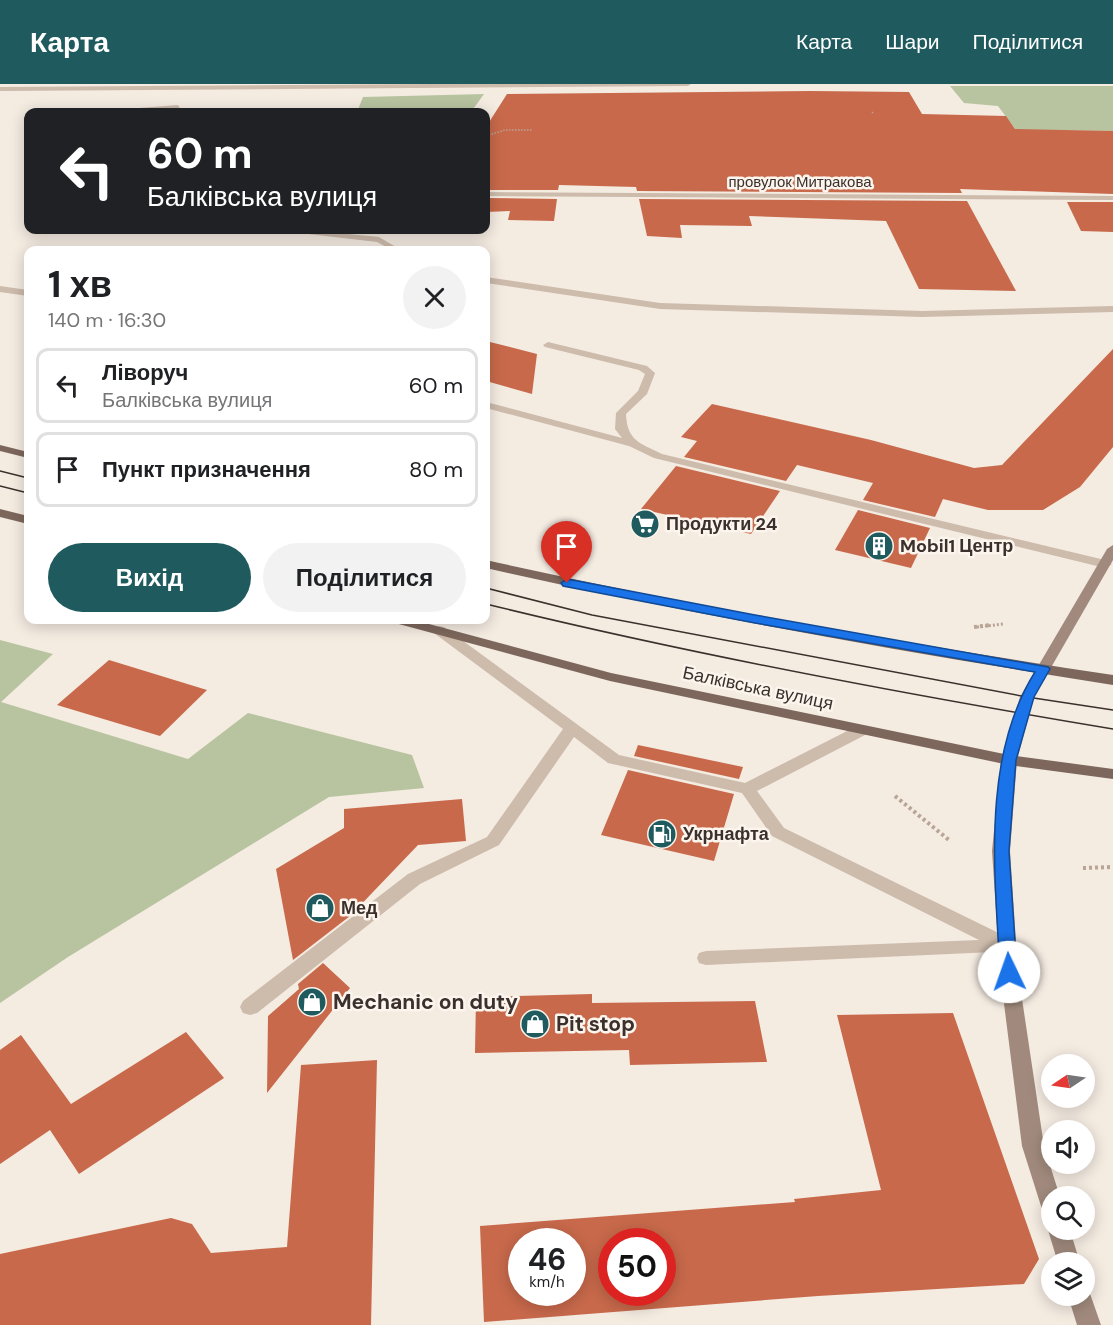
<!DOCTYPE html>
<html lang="uk">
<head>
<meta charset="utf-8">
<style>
	:root { --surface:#fff; --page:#f2f2f2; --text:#202124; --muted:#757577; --line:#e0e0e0; --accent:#1f5a5e }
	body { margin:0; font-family:"DM Sans",sans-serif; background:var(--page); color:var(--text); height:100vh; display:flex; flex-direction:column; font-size:22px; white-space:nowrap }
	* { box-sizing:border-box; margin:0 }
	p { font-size:20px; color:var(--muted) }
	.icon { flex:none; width:33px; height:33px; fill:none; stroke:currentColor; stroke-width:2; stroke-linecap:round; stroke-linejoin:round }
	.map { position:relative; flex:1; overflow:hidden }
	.sheet { position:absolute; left:24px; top:162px; width:466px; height:378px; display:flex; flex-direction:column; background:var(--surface); border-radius:12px; box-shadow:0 3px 15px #0003 }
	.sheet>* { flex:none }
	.guide { position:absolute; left:24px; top:24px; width:466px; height:126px; border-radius:12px; box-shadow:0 3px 15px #0003; background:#202124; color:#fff; overflow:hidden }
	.needle { width:39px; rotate:257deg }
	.buttons { position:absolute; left:1041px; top:970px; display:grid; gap:12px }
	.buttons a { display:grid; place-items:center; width:54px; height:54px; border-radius:50%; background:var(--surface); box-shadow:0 3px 15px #0003; font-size:30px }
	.speed { position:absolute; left:508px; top:1144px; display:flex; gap:12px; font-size:30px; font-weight:700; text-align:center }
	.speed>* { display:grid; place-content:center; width:78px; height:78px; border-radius:50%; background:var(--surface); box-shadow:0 3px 15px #0003; line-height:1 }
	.speed small { font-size:15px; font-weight:400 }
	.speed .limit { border:9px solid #d22; background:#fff; color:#111 }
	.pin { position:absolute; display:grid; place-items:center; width:51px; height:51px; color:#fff; margin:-62px -26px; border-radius:50% 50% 50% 0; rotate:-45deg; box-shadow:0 0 6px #0007 }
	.pin .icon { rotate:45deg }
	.me { position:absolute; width:66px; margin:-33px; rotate:357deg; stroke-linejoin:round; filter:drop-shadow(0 0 4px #0008) }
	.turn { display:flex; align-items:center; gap:21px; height:126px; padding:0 24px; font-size:27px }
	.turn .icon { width:78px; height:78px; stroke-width:2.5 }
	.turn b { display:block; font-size:42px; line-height:51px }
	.round { display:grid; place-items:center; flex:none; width:63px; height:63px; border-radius:32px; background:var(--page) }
	.head { display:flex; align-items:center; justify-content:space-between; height:102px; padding:0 24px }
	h1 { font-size:36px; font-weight:800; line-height:45px }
	.button { display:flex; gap:12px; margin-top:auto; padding:12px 24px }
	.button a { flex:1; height:69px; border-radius:36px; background:var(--accent); color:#fff; font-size:24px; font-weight:800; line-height:69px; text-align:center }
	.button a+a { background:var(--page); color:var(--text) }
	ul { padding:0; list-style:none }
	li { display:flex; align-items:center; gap:18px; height:75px; margin:0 12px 9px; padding:0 12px; border:3px solid var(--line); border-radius:12px }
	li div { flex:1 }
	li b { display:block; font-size:22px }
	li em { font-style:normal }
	header { display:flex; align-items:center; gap:36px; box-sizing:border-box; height:84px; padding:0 30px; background:var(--accent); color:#fff }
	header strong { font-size:28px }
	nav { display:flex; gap:33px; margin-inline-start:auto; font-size:21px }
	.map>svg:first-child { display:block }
</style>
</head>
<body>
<header>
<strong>Карта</strong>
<nav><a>Карта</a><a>Шари</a><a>Поділитися</a></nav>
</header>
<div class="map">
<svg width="1113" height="1241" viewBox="0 0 1113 1241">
	<rect width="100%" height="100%" fill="#f4ebe1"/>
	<g fill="#b8c4a0">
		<path d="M950 2H1113V47L1016 46 998 22 964 19Z"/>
		<path d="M484 10 471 28H357L363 13Z"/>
		<path d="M0 556 53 570 1 618 188 675 248 629 412 671 424 704 329 713 68 873 0 919Z"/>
	</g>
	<g fill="#c8694b" fill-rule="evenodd">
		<path d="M810 7 909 8 922 30 1006 32 1015 45 1113 47V110L960 105 962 109 637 107 636 103 559 101 558 106H486V43L507 10Z"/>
		<path d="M486 114 557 115 554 137 508 136 510 127 486 128Z"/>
		<path d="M639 115 967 117 1016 207 919 205 886 137 749 132 752 142 680 141 682 154 647 152Z"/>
		<path d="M1067 118H1113V148L1081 147Z"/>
		<path d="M486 257 537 270 532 310 486 297Z"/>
		<path d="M1113 265V363L1080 403 1043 426H988L943 415 935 433 863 416 873 399 797 381 786 397 684 373 697 357 681 353 712 320 871 356 974 384 1002 381Z"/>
		<path d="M676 382 780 407 751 450 641 425Z"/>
		<path d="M858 426 930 444 911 484 835 466Z"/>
		<path d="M109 576 207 606 160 652 57 621Z"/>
		<path d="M638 661 743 683 739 695 634 672Z"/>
		<path d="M628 686 734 710 714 777 601 751Z"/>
		<path d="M462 715 466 757 418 761 350 832 293 876 276 785 344 744V725Z"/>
		<path d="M323 879 350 904 267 1009 268 932 299 905 298 900Z"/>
		<path d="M592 910V919L755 917 767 978 630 981 629 966 475 969 476 913Z"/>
		<path d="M953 929 1039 1175 1024 1200 818 1212 484 1238 480 1142 795 1118 794 1115 881 1106 837 931ZM522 1158H573V1209H522ZM612 1158H663V1209H612Z"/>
		<path d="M186 948 224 994 79 1090 50 1046 0 1080V966L21 951 71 1020Z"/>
		<path d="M377 976 371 1241H0V1170L171 1134 192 1140 211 1169 287 1163 301 981Z"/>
	</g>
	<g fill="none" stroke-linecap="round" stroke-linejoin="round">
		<g stroke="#b9a596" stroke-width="1.5" stroke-dasharray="1.5 1.5" stroke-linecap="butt">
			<path d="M872 29 874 27"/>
			<path d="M486 52 505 46H531V48"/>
		</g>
		<path stroke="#b9a596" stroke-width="3" stroke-dasharray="2 2" stroke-linecap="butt" d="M977 543 1003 540"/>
		<g stroke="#b9a596" stroke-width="4" stroke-dasharray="3 3" stroke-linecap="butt">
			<path d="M974 543 991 541"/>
			<path d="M895 712 949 756"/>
			<path d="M1083 784 1113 783"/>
		</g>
		<g fill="#cdbbac" fill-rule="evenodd">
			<path d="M178 21 180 24 142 26 139 24Z"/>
			<path d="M287 146H308L379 153 401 166H392L377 158 291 148Z"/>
			<path d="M486 193 660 219 922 227 1113 222V228L922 233 660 225 486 199Z"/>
			<path d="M0 202 28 206V212L0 208Z"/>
			<path d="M548 258 647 282 655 289 647 310 626 330C627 357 640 359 662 370L1105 476 1112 480 1105 484 654 374 629 362 486 324V318L622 354 615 345 616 329 638 307 645 290 639 286 545 263 543 261Z"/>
			<path d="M439 542 444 543 619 671 745 699 857 642H867L870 646 867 650 757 707 784 744 1015 857 1017 862 1015 867 706 881 699 879 697 874 699 869 706 867 979 856 772 752 742 709 608 679 574 653 499 761 420 800 257 929 250 931 243 929 240 923 243 917 408 790 487 753 563 645 434 549 432 546Z"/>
		</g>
		<g fill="#cdbbac" fill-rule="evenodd">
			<path d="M432 0H691L688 2 0 7V3Z"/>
			<path d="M486 108 1113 112V116L486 112Z"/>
		</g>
		<g fill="#a18a7d" fill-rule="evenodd">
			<path d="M1113 461V476L1034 613 1017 676 1010 767 1018 888 1044 1062 1060 1113H1052V1132L1044 1129 1041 1122 1022 1062 1000 888 992 767 1001 676 1020 613 1107 465Z"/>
			<path d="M1052 1138V1146H1070L1080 1179H1058L1048 1146Z"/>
			<path d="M1084 1202 1088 1204 1101 1241H1077L1068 1212H1084Z"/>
		</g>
		<g fill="#7d675c" fill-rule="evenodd">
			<path d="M0 361 28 368V374L0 367Z"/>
			<path d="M0 425 28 432V440L0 433Z"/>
			<path d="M486 476C694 523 903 559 1113 591V601C903 568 694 531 486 484Z"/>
			<path d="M393 536H414L611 589 1009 671 1113 685V695L1009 681 610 597 395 539Z"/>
		</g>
		<g stroke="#3b302b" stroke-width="1.5">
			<path d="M0 387 28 394"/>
			<path d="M0 402 28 409"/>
			<path d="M486 504 592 531 1027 613 1113 626"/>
			<path d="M486 520C693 571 903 610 1113 645"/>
		</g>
	</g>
	<path fill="#1a73e8" stroke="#114b97" stroke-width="1.5" d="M567 495 755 531 1048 583 1050 585 1034 613 1016 676 1009 767 1017 888 1015 893 1009 895 1003 893 1000 888C995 790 981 674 1035 588L755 539 563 502 561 499Z"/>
	<defs>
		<g id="supermarket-disc" transform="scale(1.5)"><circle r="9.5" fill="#1f5a5e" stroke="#fbf5ee"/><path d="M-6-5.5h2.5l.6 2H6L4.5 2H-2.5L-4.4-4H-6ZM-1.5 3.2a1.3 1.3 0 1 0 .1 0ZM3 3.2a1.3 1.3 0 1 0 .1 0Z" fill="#fff"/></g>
		<g id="building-disc" transform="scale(1.5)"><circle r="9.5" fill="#1f5a5e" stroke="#fbf5ee"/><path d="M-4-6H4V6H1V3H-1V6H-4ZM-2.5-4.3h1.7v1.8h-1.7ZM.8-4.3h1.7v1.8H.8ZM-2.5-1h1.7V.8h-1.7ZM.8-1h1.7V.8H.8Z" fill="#fff"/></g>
		<g id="fuel-disc" transform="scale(1.5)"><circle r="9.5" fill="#1f5a5e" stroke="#fbf5ee"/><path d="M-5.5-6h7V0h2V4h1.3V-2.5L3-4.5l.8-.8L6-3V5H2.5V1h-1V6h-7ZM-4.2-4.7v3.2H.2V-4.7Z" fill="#fff"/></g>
		<g id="shop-disc" transform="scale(1.5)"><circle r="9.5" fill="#1f5a5e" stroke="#fbf5ee"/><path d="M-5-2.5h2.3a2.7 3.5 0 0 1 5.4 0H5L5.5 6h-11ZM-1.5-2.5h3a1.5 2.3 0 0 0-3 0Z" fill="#fff"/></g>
	</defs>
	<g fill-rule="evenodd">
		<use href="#supermarket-disc" x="645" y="440"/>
		<use href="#building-disc" x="879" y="462"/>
		<use href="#fuel-disc" x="662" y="750"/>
		<use href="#shop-disc" x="320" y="824"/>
		<use href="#shop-disc" x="312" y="918"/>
		<use href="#shop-disc" x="535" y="940"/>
	</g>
	<g text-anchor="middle" stroke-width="5" stroke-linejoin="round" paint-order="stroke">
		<g font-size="15" fill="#3b302b" stroke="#fbf5ee">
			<text x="800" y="103">провулок Митракова</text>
		</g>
		<g font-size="18" font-weight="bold" fill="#3b302b" stroke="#fbf5ee" text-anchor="start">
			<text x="666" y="446">Продукти 24</text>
			<text x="900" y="468">Mobil1 Центр</text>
			<text x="683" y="756">Укрнафта</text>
			<text x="341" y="830">Мед</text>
		</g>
		<g font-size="18" fill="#3b302b" stroke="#fbf5ee">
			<text transform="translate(758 604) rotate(12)" y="6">Балківська вулиця</text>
		</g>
		<g font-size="21" font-weight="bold" fill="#3b302b" stroke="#fbf5ee" text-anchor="start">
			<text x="333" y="925">Mechanic on duty</text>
			<text x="556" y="947">Pit stop</text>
		</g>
	</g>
</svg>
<div class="buttons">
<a><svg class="needle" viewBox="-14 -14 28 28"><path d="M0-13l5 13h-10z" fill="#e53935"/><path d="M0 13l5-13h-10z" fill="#757577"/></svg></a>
<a><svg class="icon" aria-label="sound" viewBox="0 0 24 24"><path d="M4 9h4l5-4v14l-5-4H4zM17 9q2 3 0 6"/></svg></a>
<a><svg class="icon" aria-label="search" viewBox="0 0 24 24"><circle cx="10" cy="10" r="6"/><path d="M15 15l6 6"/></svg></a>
<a><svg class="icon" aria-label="layers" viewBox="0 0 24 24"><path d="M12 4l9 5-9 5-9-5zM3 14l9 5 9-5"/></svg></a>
</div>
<div class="speed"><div>46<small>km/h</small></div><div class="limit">50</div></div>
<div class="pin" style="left:567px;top:499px;background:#d93025"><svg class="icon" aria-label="arrive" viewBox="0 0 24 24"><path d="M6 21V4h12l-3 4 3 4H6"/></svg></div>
<svg class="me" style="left:1009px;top:888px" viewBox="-20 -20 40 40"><circle r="19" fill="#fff"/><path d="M0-13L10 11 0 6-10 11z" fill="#1a73e8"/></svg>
<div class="guide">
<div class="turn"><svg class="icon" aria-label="left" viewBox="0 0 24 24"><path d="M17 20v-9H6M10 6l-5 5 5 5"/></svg><div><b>60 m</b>Балківська вулиця</div></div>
</div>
<section class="sheet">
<div class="head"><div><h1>1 хв</h1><p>140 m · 16:30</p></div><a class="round"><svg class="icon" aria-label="close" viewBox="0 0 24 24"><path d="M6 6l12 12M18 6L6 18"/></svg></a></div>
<ul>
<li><svg class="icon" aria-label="left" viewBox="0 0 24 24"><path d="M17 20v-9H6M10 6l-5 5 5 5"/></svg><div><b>Ліворуч</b><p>Балківська вулиця</p></div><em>60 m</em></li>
<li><svg class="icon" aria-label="arrive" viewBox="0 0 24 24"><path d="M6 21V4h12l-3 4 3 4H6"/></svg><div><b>Пункт призначення</b></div><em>80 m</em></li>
</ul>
<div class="button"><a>Вихід</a><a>Поділитися</a></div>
</section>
</div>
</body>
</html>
